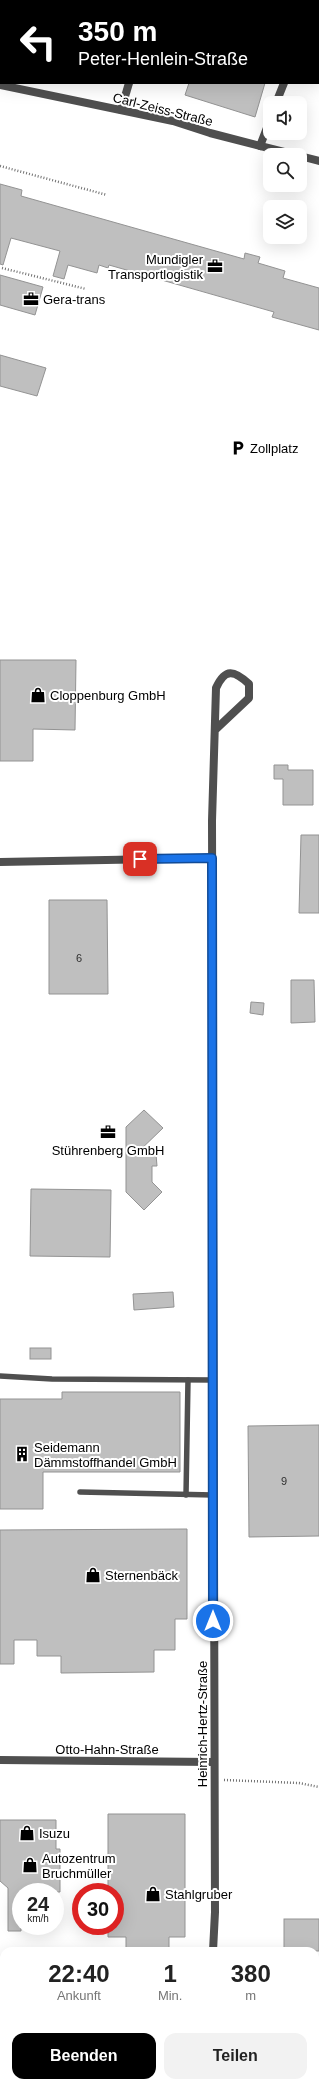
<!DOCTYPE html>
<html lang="de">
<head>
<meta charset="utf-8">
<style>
	:root { --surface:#fff; --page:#f2f2f2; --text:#222; --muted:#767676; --accent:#000 }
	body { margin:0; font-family:Helvetica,sans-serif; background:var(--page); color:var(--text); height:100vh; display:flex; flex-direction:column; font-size:15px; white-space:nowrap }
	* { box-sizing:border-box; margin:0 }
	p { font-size:13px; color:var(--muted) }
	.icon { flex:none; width:22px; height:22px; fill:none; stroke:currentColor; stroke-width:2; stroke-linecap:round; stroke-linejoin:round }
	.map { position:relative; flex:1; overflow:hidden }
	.panel { position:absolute; left:0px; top:1947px; width:319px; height:140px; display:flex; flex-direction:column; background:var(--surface); border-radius:12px 12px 0 0; box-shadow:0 4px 16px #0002 }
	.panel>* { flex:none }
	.top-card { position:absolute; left:0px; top:0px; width:319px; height:84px; box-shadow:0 4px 16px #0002; background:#000; color:#fff; overflow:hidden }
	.controls { position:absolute; left:263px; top:96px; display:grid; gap:8px }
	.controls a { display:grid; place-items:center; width:44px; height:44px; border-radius:8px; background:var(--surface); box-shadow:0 4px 16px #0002; font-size:20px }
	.speed { position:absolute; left:12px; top:1883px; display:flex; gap:8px; font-size:20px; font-weight:700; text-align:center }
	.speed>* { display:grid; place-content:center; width:52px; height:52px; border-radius:50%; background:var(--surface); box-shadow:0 4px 16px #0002; line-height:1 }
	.speed small { font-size:10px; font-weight:400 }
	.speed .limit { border:6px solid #d22; background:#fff; color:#111 }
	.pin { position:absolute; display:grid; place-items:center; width:34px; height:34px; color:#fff; margin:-17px; border-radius:8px; box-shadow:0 2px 6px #0006 }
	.me { position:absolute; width:44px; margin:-22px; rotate:0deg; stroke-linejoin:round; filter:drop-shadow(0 0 3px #0008) }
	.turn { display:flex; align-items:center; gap:14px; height:84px; padding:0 12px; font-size:18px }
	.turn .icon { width:52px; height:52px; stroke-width:2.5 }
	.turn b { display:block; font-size:28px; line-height:34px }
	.eta { display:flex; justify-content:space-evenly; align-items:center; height:68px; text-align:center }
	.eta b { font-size:24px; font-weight:700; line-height:28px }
	.button { display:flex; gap:8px; margin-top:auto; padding:8px 12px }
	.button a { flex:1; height:46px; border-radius:12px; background:var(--accent); color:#fff; font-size:16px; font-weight:700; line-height:46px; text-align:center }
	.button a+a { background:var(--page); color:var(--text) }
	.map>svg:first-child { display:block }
</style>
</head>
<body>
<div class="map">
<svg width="319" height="2087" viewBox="0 0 319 2087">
	<rect width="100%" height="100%" fill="#fff"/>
	<g fill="#bfbfbf" stroke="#939393">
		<path d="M189 83H265L255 117 185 95Z"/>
		<path d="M0 184 22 190 21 196 244 259 245 253 260 257 258 263 285 271 283 278 319 288V330L272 317 274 312 109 265 108 268 99 265 97 273 68 265 64 279 53 276 60 251 11 238 3 265 0 264Z"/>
		<path d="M0 275 43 287 35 315 0 305Z"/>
		<path d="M0 355 46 368 37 396 0 386Z"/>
		<path d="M0 660H76L75 730 33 729V761H0Z"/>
		<path d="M274 765H288V770H313V805H283V779H274Z"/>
		<path d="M301 835H319V913H299Z"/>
		<path d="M49 900H107L108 994H49Z"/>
		<path d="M291 980H314L315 1022 291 1023Z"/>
		<path d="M251 1002 264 1003 263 1015 250 1013Z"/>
		<path d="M144 1110 163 1128 136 1154H156L157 1166H152V1182L162 1192 144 1210 126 1192V1127Z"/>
		<path d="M31 1189 111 1190 110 1257 30 1256Z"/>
		<path d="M173 1292 174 1307 134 1310 133 1294Z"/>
		<rect x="30" y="1348" width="21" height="11"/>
		<path d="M62 1392H180V1472H43V1509H0V1399H62Z"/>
		<path d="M319 1425V1536L249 1537 248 1426Z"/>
		<path d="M187 1529V1619H175V1650H154V1672L61 1673V1656H37V1640H14V1664H0V1530Z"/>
		<path d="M108 1814H185V1937H169V1948H126V1937H108V1926H115V1892H108Z"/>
		<path d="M0 1820H56V1849H60V1892H21V1931H8V1888L0 1881Z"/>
		<rect x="284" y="1919" width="35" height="32"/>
	</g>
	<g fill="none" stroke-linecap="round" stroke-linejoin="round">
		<g stroke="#717171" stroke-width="2.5" stroke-dasharray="1 2" stroke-linecap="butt">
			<path d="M34 1V0"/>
			<path d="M134 1V0"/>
			<path d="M0 166 107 195"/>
			<path d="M2 268 86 289"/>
			<path d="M224 1780 299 1783 319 1787"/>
		</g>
		<g stroke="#4f4f4f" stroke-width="5.5">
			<path d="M0 1376 52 1379 213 1380"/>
			<path d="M80 1492 213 1495"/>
			<path d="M186 1495 188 1380"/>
		</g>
		<g stroke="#4f4f4f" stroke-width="8">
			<path d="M155 1V0"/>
			<path d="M314 1V0"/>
			<path d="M0 85 173 121 210 133 296 155"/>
			<path d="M276 103 284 83"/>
			<path d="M121 110 129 83"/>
			<path d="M260 146 270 120"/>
			<path d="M300 156 319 161"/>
			<path d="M0 862 212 858"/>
			<path d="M0 1760 213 1762"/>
			<path d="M213 1951 215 1912 212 821 216 688C225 668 234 670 249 684V698L215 730"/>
			<path d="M165 2087V2083"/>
		</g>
	</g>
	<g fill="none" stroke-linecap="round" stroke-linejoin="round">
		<g stroke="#114b97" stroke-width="10">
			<path id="route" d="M140 859 212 858 213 1621"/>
		</g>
		<use href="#route" stroke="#1a73e8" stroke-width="7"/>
	</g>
	<defs>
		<g id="office-bare" transform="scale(1.2)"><path d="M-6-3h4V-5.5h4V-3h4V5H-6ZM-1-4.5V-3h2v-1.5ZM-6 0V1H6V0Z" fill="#000" stroke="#fff" stroke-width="2.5" paint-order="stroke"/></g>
		<g id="parking-bare" transform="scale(1.2)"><path d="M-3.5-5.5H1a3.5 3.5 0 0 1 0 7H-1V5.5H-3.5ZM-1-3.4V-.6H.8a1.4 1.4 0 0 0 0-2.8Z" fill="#000" stroke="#fff" stroke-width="2.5" paint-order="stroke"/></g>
		<g id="shop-bare" transform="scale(1.2)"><path d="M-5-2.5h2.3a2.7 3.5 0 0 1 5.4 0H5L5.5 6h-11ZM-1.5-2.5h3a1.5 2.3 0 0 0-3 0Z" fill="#000" stroke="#fff" stroke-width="2.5" paint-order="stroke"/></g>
		<g id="building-bare" transform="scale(1.2)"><path d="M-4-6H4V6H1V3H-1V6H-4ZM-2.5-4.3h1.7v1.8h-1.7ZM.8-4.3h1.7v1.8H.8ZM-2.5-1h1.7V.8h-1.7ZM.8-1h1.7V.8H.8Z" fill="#000" stroke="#fff" stroke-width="2.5" paint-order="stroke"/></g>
	</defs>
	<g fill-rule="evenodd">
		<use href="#office-bare" x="215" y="266"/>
		<use href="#office-bare" x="31" y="299"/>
		<use href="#parking-bare" x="238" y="448"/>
		<use href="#shop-bare" x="38" y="695"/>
		<use href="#office-bare" x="108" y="1132"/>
		<use href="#building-bare" x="22" y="1454"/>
		<use href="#shop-bare" x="93" y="1575"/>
		<use href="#shop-bare" x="27" y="1833"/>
		<use href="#shop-bare" x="30" y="1865"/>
		<use href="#shop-bare" x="153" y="1894"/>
	</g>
	<g text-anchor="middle" stroke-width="4" stroke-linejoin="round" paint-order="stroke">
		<g font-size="11" fill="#303030">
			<text x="79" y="962">6</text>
			<text x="284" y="1485">9</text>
		</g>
		<g font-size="13" fill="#000" stroke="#fff">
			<text transform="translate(163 109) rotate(14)" y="5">Carl-Zeiss-Straße</text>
			<text transform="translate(202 1724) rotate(-90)" y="5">Heinrich-Hertz-Straße</text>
			<text x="107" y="1754">Otto-Hahn-Straße</text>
		</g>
		<g font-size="13" fill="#000" stroke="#fff" text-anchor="start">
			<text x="203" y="264" text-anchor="end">Mundigler<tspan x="203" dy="15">Transportlogistik</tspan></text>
			<text x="43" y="304">Gera-trans</text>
			<text x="250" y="453">Zollplatz</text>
			<text x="50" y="700">Cloppenburg GmbH</text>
			<text x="108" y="1155" text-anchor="middle">Stührenberg GmbH</text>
			<text x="34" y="1452">Seidemann<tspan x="34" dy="15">Dämmstoffhandel GmbH</tspan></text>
			<text x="105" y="1580">Sternenbäck</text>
			<text x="39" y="1838">Isuzu</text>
			<text x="42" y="1863">Autozentrum<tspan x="42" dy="15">Bruchmüller</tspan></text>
			<text x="165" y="1899">Stahlgruber</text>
		</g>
	</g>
</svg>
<div class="controls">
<a><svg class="icon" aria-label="sound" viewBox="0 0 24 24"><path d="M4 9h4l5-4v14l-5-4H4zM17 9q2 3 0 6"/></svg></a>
<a><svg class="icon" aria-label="search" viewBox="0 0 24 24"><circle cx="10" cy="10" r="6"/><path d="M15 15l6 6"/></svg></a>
<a><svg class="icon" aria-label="layers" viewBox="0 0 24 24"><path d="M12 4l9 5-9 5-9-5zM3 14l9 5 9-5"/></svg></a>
</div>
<div class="speed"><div>24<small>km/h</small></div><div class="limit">30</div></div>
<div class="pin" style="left:140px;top:859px;background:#d93025"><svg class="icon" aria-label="arrive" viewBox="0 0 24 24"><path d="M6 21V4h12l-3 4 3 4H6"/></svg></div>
<svg class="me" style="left:213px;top:1621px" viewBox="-20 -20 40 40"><circle r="17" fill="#1a73e8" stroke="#fff" stroke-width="3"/><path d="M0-11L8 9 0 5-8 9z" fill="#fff"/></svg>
<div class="top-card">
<div class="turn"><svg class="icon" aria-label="left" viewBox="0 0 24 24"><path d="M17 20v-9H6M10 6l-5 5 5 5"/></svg><div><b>350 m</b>Peter-Henlein-Straße</div></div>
</div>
<section class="panel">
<div class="eta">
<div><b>22:40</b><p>Ankunft</p></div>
<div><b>1</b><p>Min.</p></div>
<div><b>380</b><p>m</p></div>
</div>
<div class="button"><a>Beenden</a><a>Teilen</a></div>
</section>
</div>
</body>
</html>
